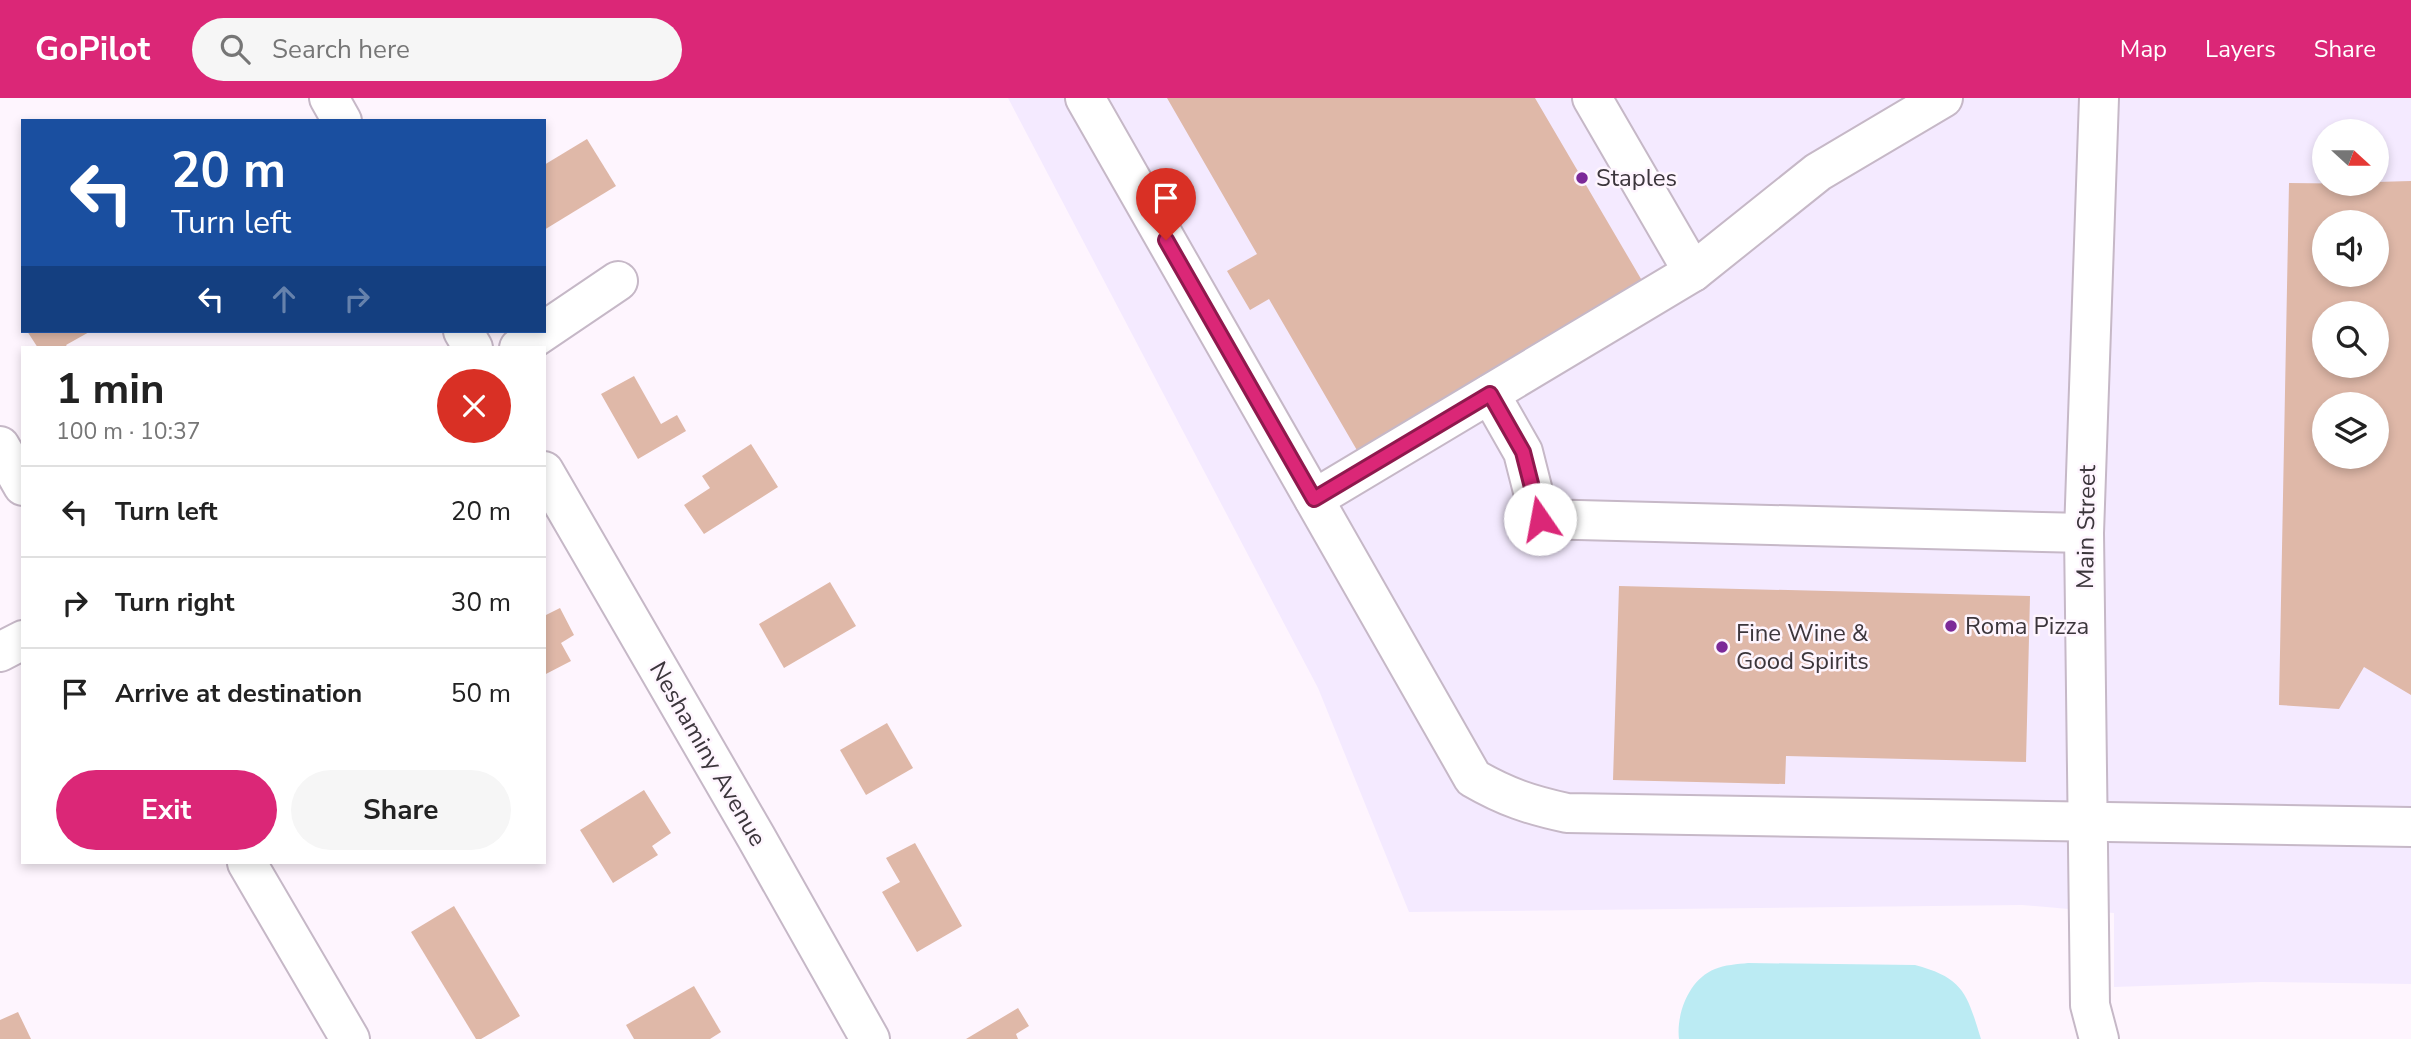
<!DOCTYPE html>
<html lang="en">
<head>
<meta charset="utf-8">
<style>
	:root { --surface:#fff; --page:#f6f6f6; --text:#222; --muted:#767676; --line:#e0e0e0; --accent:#db2777 }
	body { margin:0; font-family:"Nunito Sans",sans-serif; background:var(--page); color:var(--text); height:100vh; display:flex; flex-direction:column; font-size:26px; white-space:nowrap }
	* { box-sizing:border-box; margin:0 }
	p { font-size:23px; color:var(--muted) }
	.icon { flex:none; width:38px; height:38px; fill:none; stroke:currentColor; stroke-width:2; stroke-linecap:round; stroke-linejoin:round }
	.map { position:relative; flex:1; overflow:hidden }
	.panel { position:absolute; left:21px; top:248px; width:525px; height:518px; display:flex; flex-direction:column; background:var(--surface); border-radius:0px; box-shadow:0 4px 10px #0003 }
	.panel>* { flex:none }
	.guide { position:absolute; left:21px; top:21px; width:525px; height:214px; border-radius:0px; box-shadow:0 4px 10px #0003; background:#1a4fa0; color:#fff; overflow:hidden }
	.needle { width:46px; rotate:111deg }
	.tools { position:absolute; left:2312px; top:21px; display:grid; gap:14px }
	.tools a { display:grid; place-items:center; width:77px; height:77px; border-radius:50%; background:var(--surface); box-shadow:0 4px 10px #0003; font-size:35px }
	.pin { position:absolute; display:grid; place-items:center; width:60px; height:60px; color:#fff; margin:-72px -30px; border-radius:50% 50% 50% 0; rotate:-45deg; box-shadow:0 0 7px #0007 }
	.pin .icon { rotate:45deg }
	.me { position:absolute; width:77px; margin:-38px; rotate:348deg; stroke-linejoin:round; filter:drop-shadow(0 0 5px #0008) }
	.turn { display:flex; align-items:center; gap:24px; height:147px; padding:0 35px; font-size:32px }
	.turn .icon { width:91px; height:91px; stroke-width:2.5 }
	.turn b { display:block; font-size:49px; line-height:60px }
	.lanes { display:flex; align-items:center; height:66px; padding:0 35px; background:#0003; justify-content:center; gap:35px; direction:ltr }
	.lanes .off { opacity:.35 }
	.round { display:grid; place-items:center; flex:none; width:74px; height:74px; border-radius:37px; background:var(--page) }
	.headline { display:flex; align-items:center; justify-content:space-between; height:119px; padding:0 35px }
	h1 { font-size:42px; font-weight:700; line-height:52px }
	.primary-button { display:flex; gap:14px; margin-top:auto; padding:14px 35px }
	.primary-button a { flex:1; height:80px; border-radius:42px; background:var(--accent); color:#fff; font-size:28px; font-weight:700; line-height:80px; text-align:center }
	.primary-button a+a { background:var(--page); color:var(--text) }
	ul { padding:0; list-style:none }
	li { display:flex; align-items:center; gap:21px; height:91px; padding:0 35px; border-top:2px solid var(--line) }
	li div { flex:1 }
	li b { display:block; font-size:26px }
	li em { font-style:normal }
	header { display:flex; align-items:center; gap:42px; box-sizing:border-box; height:98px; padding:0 35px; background:var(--accent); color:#fff }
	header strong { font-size:33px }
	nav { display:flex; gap:38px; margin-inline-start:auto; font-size:24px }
	.search { width:490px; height:63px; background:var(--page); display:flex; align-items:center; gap:18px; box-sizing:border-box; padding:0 24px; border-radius:38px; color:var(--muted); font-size:26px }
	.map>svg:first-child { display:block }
</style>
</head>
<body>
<header>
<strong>GoPilot</strong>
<div class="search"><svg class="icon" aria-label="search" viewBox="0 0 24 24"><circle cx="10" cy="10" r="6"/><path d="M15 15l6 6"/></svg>Search here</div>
<nav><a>Map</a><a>Layers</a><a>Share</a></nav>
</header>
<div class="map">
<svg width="2411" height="941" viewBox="0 0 2411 941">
	<rect width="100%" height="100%" fill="#fef5fe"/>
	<path fill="#f4eaff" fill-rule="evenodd" d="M1008 0H2411V886L2261 884 2114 889V815L2022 807 1409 814 1318 590ZM2324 33H2376V86H2324ZM2324 124H2376V177H2324ZM2324 215H2376V268H2324ZM2324 306H2376V359H2324Z"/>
	<path fill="#bbebf3" d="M1748 865 1915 867C1964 880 1967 896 1981 941H1679C1676 916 1689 881 1715 871 1724 867 1738 866 1748 865Z"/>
	<g fill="#dfb8a8" fill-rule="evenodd">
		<path d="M1167 0H1535L1644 186 1358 354 1269 201 1250 212 1227 173 1257 156Z"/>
		<path d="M587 41 616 88 544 132V67Z"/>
		<path d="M2411 83V597L2364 569 2339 611 2279 607 2289 85 2376 86V84ZM2324 124H2376V177H2324ZM2324 215H2376V268H2324ZM2324 306H2376V359H2324Z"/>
		<path d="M27 233H91L66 247 68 250H38Z"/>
		<path d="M634 278 661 326 677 317 686 333 638 361 601 296Z"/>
		<path d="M751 346 778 389 704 436 684 407 710 390 702 378Z"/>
		<path d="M830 484 856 528 784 570 759 526Z"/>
		<path d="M1619 488 2030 498 2026 664 1786 658 1785 686 1613 682Z"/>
		<path d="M560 510 574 537 561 545 571 563 544 577V518Z"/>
		<path d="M887 625 913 670 866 697 840 652Z"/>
		<path d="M644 692 671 735 652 748 658 757 613 785 580 732Z"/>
		<path d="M915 745 962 828 917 854 882 794 900 784 886 760Z"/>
		<path d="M454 808 520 918 481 941H476L411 834Z"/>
		<path d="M694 888 721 934 710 941H634L626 927Z"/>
		<path d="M1018 910 1029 928 1016 936 1018 941H966Z"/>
		<path d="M18 914 31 941H0V922Z"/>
	</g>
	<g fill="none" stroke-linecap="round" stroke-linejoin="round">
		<g stroke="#c6b8c7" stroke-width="42">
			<g id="minor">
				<path d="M329 0 342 23"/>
				<path d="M1085 0 1473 680C1506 699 1530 707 1567 715L2411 729"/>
				<path d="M1592 0 1693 174"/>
				<path d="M2099 0 2084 435 2090 907 2099 941"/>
				<path d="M463 233 473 250"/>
				<path d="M519 250 618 183"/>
				<path d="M1490 296 1523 354 1540 421 2084 435"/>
				<path d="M0 348 23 388"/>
				<path d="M544 373 756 739 870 941"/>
				<path d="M1314 401 1693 174 1818 74 1943 0"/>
				<path d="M0 554 23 542"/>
				<path d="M247 765 350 941"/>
			</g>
		</g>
		<use href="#minor" stroke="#fff" stroke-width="38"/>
	</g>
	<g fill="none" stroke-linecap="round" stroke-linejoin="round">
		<g stroke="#8e194d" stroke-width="18">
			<path id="route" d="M1166 142 1314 401 1490 296 1523 354 1540 421"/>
		</g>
		<use href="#route" stroke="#db2777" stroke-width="12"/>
	</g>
	<g fill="#7c2998" stroke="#fef5fe" stroke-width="2.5">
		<circle cx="1582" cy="80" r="7"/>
		<circle cx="1951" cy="528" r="7"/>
		<circle cx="1722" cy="549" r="7"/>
	</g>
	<g text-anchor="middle" stroke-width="5" stroke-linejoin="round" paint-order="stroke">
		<g font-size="24" fill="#3c363c" stroke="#fef5fe" text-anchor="start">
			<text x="1596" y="88">Staples</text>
			<text x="1965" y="536">Roma Pizza</text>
			<text x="1736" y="543">Fine Wine &amp;<tspan x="1736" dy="28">Good Spirits</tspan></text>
		</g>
		<g font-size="24" fill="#3c363c" stroke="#fef5fe">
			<text transform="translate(2086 429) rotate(-89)" y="8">Main Street</text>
			<text transform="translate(708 656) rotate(60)" y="8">Neshaminy Avenue</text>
		</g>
	</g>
</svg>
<div class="tools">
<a><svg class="needle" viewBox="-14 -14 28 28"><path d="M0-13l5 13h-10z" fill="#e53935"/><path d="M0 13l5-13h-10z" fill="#767676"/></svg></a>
<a><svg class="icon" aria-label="sound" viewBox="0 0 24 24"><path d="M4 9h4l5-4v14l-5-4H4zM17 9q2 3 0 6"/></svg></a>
<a><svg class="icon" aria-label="search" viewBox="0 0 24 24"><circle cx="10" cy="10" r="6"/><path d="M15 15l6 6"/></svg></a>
<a><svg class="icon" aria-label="layers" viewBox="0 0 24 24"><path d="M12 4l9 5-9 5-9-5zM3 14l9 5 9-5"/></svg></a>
</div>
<div class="pin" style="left:1166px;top:142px;background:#d93025"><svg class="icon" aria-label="arrive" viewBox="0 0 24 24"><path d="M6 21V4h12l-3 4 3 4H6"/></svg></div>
<svg class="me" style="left:1540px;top:421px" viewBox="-20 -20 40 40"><circle r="19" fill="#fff"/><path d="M0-13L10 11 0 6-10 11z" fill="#db2777"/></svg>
<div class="guide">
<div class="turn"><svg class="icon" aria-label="left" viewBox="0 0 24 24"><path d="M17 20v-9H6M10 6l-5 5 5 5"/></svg><div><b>20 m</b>Turn left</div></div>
<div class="lanes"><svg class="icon" aria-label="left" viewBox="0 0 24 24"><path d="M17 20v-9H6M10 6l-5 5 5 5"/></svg><svg class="icon off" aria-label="ahead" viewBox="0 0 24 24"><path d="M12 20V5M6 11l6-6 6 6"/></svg><svg class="icon off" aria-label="right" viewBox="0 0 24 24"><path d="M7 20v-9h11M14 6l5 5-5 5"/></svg></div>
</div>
<section class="panel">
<div class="headline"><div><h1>1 min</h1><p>100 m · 10:37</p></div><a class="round" style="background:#d93025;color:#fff"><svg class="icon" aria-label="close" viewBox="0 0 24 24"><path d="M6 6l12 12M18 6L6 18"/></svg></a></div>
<ul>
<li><svg class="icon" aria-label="left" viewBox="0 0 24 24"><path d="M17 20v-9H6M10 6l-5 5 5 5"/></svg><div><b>Turn left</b></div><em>20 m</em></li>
<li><svg class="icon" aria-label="right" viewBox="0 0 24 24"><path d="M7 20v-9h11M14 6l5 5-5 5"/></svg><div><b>Turn right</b></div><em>30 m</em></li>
<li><svg class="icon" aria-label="arrive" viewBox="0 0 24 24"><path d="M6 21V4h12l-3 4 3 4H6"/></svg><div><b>Arrive at destination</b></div><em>50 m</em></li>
</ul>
<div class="primary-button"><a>Exit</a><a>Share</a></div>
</section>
</div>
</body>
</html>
